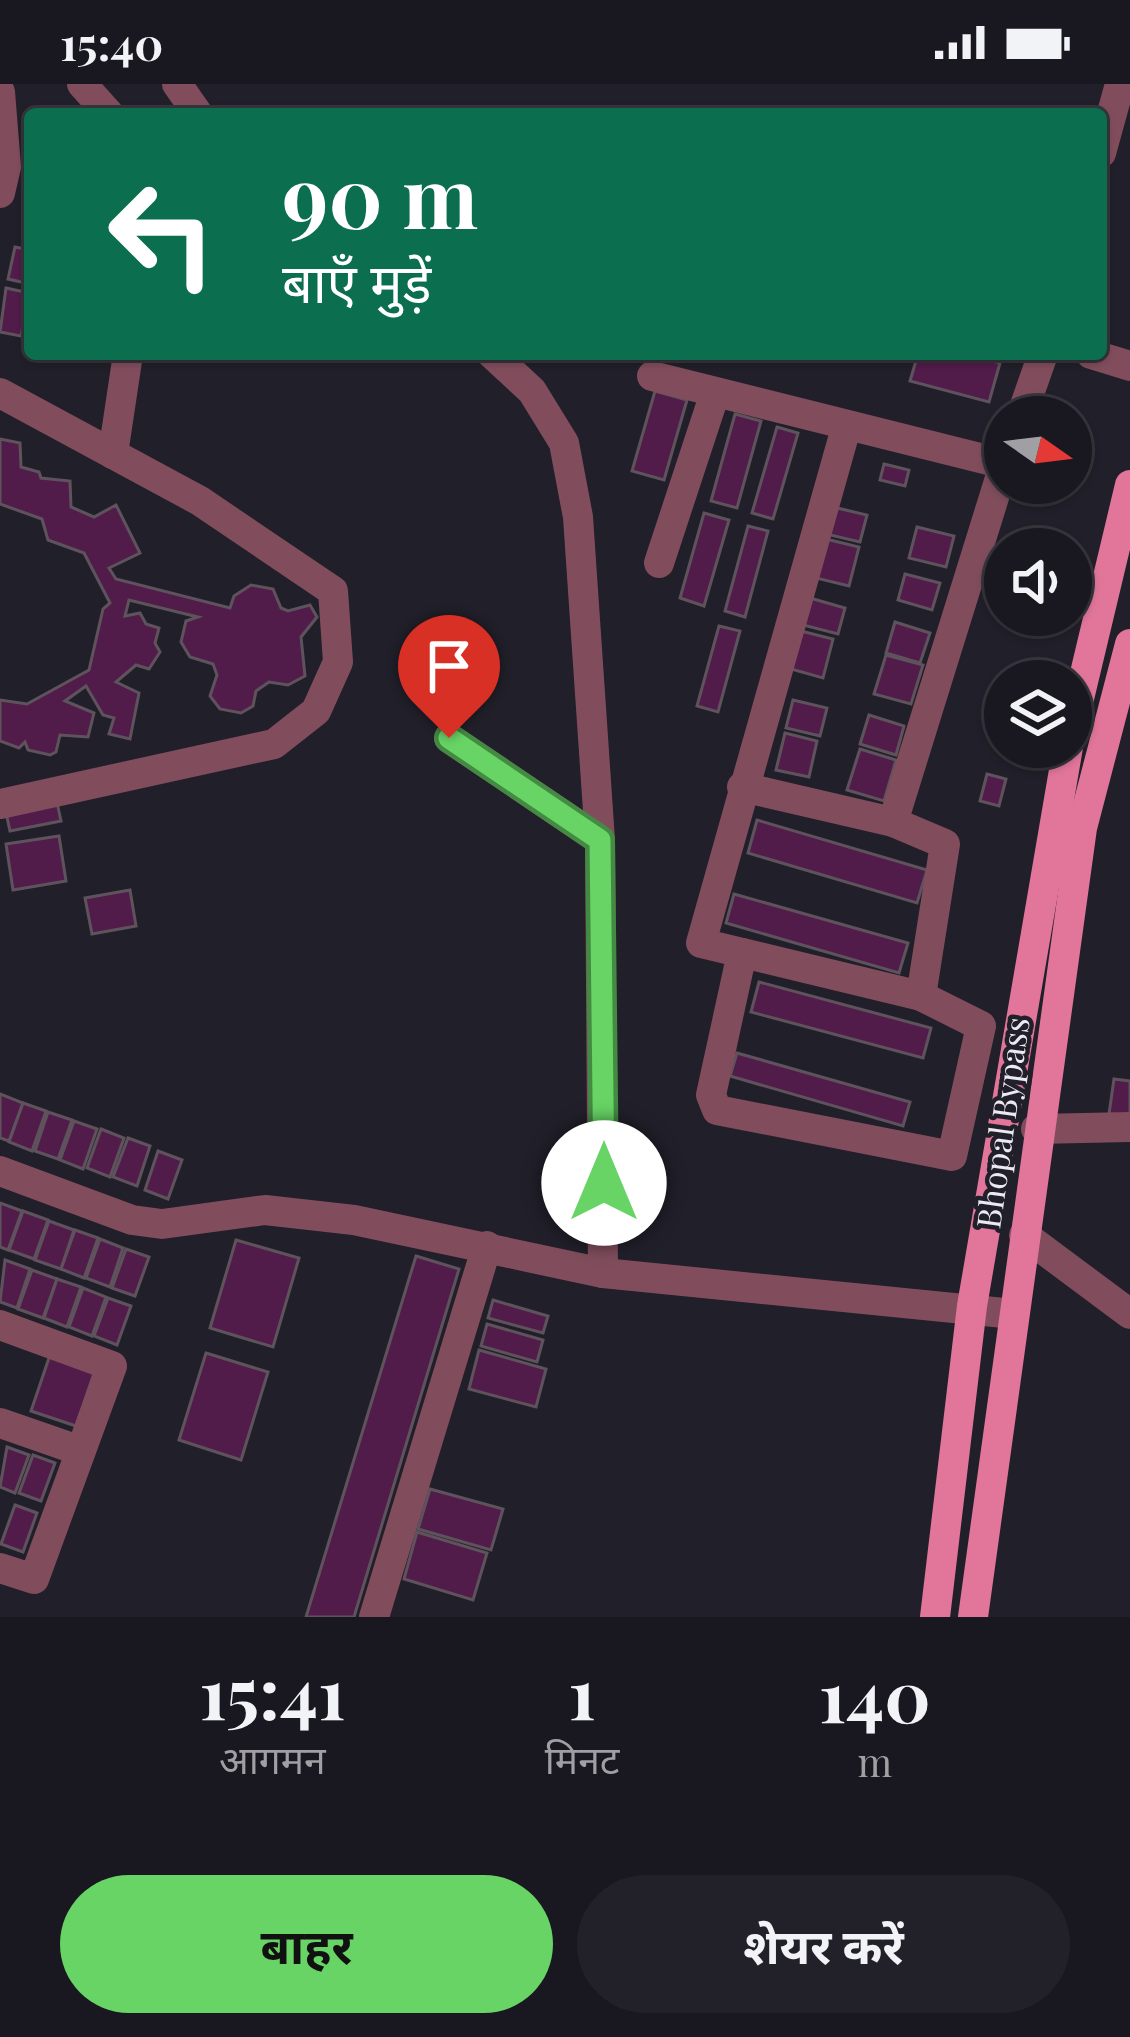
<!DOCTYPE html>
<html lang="hi">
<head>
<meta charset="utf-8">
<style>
	:root { --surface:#19171f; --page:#222028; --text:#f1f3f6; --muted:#9f9fa4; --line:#37363d; --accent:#67d465 }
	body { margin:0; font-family:"Playfair Display","Noto Sans Devanagari",serif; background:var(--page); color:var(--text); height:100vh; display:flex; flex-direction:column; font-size:45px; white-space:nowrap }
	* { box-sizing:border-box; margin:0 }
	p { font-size:39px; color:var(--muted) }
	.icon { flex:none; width:66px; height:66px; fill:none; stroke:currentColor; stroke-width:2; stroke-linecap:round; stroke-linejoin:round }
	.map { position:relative; height:1533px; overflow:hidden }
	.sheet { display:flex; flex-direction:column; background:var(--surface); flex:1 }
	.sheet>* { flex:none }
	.banner { position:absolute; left:24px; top:24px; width:1083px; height:252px; border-radius:12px; box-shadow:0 3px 9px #0004,0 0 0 3px var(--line); background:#0b6e4f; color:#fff; overflow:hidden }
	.needle { width:78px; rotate:104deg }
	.controls { position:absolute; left:984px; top:312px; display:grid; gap:24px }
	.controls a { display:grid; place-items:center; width:108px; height:108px; border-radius:50%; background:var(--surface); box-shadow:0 3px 9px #0004,0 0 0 3px var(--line); font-size:60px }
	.pin { position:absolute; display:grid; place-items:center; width:102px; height:102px; color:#fff; margin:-123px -51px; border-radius:50% 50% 50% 0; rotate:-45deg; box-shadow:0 0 12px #0007 }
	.pin .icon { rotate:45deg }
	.me { position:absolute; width:132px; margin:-66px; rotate:0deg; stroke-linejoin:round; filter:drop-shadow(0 0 9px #0008) }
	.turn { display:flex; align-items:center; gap:42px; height:252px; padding:0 60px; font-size:54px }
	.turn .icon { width:156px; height:156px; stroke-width:2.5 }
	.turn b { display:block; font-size:84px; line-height:102px }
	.eta { display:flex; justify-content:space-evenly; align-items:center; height:204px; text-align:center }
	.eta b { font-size:72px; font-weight:700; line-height:84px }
	.action { display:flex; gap:24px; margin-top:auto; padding:24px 60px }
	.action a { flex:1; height:138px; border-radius:72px; background:var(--accent); color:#111; font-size:48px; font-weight:700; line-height:138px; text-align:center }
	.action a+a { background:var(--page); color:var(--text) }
	.status { display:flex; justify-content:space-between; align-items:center; height:84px; padding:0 60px; background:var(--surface); direction:ltr }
	.status svg { height:33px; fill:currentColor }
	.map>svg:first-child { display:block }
</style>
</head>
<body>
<div class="status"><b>15:40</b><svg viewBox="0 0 49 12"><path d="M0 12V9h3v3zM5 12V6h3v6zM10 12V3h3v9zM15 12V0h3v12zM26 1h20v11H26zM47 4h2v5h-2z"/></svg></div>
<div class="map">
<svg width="1130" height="1533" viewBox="0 0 1130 1533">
	<rect width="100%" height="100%" fill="#211f29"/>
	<g fill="#511b4a" stroke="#5e535c" stroke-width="3">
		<path d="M15 163 30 166V200L8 195Z"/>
		<path d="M6 204 29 209 21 252 0 248Z"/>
		<path d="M918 270H968L1000 279 989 318 910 297Z"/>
		<path d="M655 307 687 316 664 396 632 387Z"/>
		<path d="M735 330 761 337 737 424 711 417Z"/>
		<path d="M777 343 798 349 773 435 752 429Z"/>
		<path d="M0 355 20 359 21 383 39 388 41 394 70 397 71 423 94 433 116 421 140 469 109 484 116 495 230 524 234 512 251 501 273 505 281 524 288 527 310 521 317 533 301 553 305 592 288 601 269 598 256 607 253 622 241 629 220 625 210 612 217 591 213 580 190 573 181 558 186 537 198 533 129 516 125 532 140 529 146 540 159 544 155 559 160 568 149 585 136 581 116 598 139 609 130 655 109 650 114 634 103 631 86 602 65 617 94 629 88 653 60 651 56 668 50 671 28 666 25 658 19 664 0 657V616L27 620 89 586 103 525 110 519 84 469 48 456 42 435 0 420Z"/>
		<path d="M884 380 909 386 905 402 880 396Z"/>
		<path d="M833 423 867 431 860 458 826 450Z"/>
		<path d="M704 429 729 436 704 522 680 514Z"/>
		<path d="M748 442 768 447 745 533 725 527Z"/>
		<path d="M917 443 954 452 946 483 909 474Z"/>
		<path d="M826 455 859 463 849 502 816 494Z"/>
		<path d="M905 490 940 499 932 526 898 516Z"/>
		<path d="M810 514 845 524 838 550 803 541Z"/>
		<path d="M895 538 930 549 920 579 886 569Z"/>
		<path d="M719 542 740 547 718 628 697 622Z"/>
		<path d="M801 547 833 555 823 594 791 585Z"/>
		<path d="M886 571 923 581 911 620 874 610Z"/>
		<path d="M793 616 827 624 820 652 786 644Z"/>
		<path d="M869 631 904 642 896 671 860 660Z"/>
		<path d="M785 649 817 657 809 693 776 686Z"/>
		<path d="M860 665 896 676 884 717 847 706Z"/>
		<path d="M987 690 1006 695 999 722 980 717Z"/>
		<path d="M56 714 61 737 10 747 5 724Z"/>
		<path d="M757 736 927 786 917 819 748 769Z"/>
		<path d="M59 752 66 797 13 806 6 760Z"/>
		<path d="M130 806 136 842 92 850 85 814Z"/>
		<path d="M734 810 908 859 899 889 726 839Z"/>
		<path d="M759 898 931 944 923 974 751 928Z"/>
		<path d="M737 969 910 1018 903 1042 730 992Z"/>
		<path d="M1114 995 1130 997V1032L1109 1030Z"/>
		<path d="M0 1010 23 1019 9 1057 0 1054Z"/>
		<path d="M23 1019 46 1027 32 1067 9 1058Z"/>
		<path d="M48 1028 72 1036 58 1075 35 1067Z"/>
		<path d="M74 1037 97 1045 83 1085 60 1076Z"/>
		<path d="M101 1045 124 1054 110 1093 87 1084Z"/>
		<path d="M128 1054 150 1062 137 1102 113 1093Z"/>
		<path d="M158 1067 182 1076 168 1115 145 1106Z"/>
		<path d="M0 1119 22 1127 8 1166 0 1163Z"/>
		<path d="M23 1127 48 1136 34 1175 9 1166Z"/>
		<path d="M49 1137 74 1146 61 1185 35 1176Z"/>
		<path d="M75 1146 98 1154 84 1194 61 1185Z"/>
		<path d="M100 1155 123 1164 110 1203 86 1194Z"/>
		<path d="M236 1156 299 1174 273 1263 210 1244Z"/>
		<path d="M126 1165 149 1173 135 1212 112 1204Z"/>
		<path d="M416 1172 459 1185 354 1533H306Z"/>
		<path d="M5 1176 30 1185 17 1224 0 1218Z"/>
		<path d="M32 1186 57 1195 43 1234 18 1225Z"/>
		<path d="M57 1195 81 1203 67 1243 44 1234Z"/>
		<path d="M83 1204 106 1213 92 1252 69 1243Z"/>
		<path d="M108 1214 131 1222 117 1261 94 1252Z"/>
		<path d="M493 1216 548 1232 543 1249 488 1234Z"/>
		<path d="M487 1240 543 1256 537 1278 481 1262Z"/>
		<path d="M479 1266 546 1285 536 1323 469 1305Z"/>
		<path d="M206 1269 268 1288 241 1376 179 1356Z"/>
		<path d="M50 1271 95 1286 76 1342 31 1327Z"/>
		<path d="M7 1363 29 1371 15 1409 0 1403Z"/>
		<path d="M33 1371 55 1379 41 1417 19 1409Z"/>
		<path d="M430 1405 503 1425 491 1466 418 1445Z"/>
		<path d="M15 1421 37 1429 23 1468 1 1460Z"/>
		<path d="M417 1448 487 1469 473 1516 404 1495Z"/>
	</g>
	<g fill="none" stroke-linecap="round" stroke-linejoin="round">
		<g stroke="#814d5d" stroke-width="30">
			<path d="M82 0 109 30"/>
			<path d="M177 0 198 30"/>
			<path d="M0 8 6 83 0 109"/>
			<path d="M1101 69 1120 0"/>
			<path d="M492 270 532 307 564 359 578 433 600 756 603 1189"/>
			<path d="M1091 270 1130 282"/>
			<path d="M652 292 1004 380"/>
			<path d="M0 309 200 417 333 507 338 578 316 627 274 660 0 720"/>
			<path d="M1021 333 1043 270"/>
			<path d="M846 344 701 859 921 912"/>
			<path d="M113 370 128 270"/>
			<path d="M659 479 715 309"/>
			<path d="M449 654 600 756"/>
			<path d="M742 703 893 738"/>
			<path d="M742 869 711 1011 717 1026 952 1072 981 942 921 912 945 760 893 738 1005 378"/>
			<path d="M1036 1045 1130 1043"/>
			<path d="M0 1087 132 1136 162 1140 265 1126 354 1136 603 1189 1014 1230"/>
			<path d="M1024 1151 1130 1230"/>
			<path d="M0 1241 112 1282 34 1495 0 1484"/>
			<path d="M0 1339 78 1366"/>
			<path d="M374 1533 487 1162"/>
		</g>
		<g stroke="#e1769a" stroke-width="30">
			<path d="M1071 648 1130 401"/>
			<path d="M935 1533 972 1222 1068 663"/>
			<path d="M973 1533 1082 744 1130 560"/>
		</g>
	</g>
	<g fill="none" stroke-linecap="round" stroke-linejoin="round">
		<g stroke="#438a42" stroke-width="30">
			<path id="route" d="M449 654 600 756 604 1099"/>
		</g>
		<use href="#route" stroke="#67d465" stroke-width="21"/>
	</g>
	<g text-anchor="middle" stroke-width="9" stroke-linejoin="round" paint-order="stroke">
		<g font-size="33" fill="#ebeaf1" stroke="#211f29">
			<text transform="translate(1003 1039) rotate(-82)" y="12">Bhopal Bypass</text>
		</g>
	</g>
</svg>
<div class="controls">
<a><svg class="needle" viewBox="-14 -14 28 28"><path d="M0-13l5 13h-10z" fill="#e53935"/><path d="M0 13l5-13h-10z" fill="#9f9fa4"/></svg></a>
<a><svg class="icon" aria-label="sound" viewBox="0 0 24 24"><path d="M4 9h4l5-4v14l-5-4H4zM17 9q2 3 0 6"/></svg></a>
<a><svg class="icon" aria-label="layers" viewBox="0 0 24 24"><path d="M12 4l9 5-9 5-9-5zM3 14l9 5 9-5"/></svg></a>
</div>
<div class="pin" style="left:449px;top:654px;background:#d93025"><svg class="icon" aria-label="arrive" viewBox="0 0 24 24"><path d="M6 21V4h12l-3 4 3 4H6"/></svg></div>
<svg class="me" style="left:604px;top:1099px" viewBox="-20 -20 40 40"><circle r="19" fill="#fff"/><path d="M0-13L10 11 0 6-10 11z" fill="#67d465"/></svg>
<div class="banner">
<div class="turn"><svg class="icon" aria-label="left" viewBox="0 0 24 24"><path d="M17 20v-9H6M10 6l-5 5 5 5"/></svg><div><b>90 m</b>बाएँ मुड़ें</div></div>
</div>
</div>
<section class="sheet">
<div class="eta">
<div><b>15:41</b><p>आगमन</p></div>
<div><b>1</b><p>मिनट</p></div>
<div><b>140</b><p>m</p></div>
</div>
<div class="action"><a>बाहर</a><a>शेयर करें</a></div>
</section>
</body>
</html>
